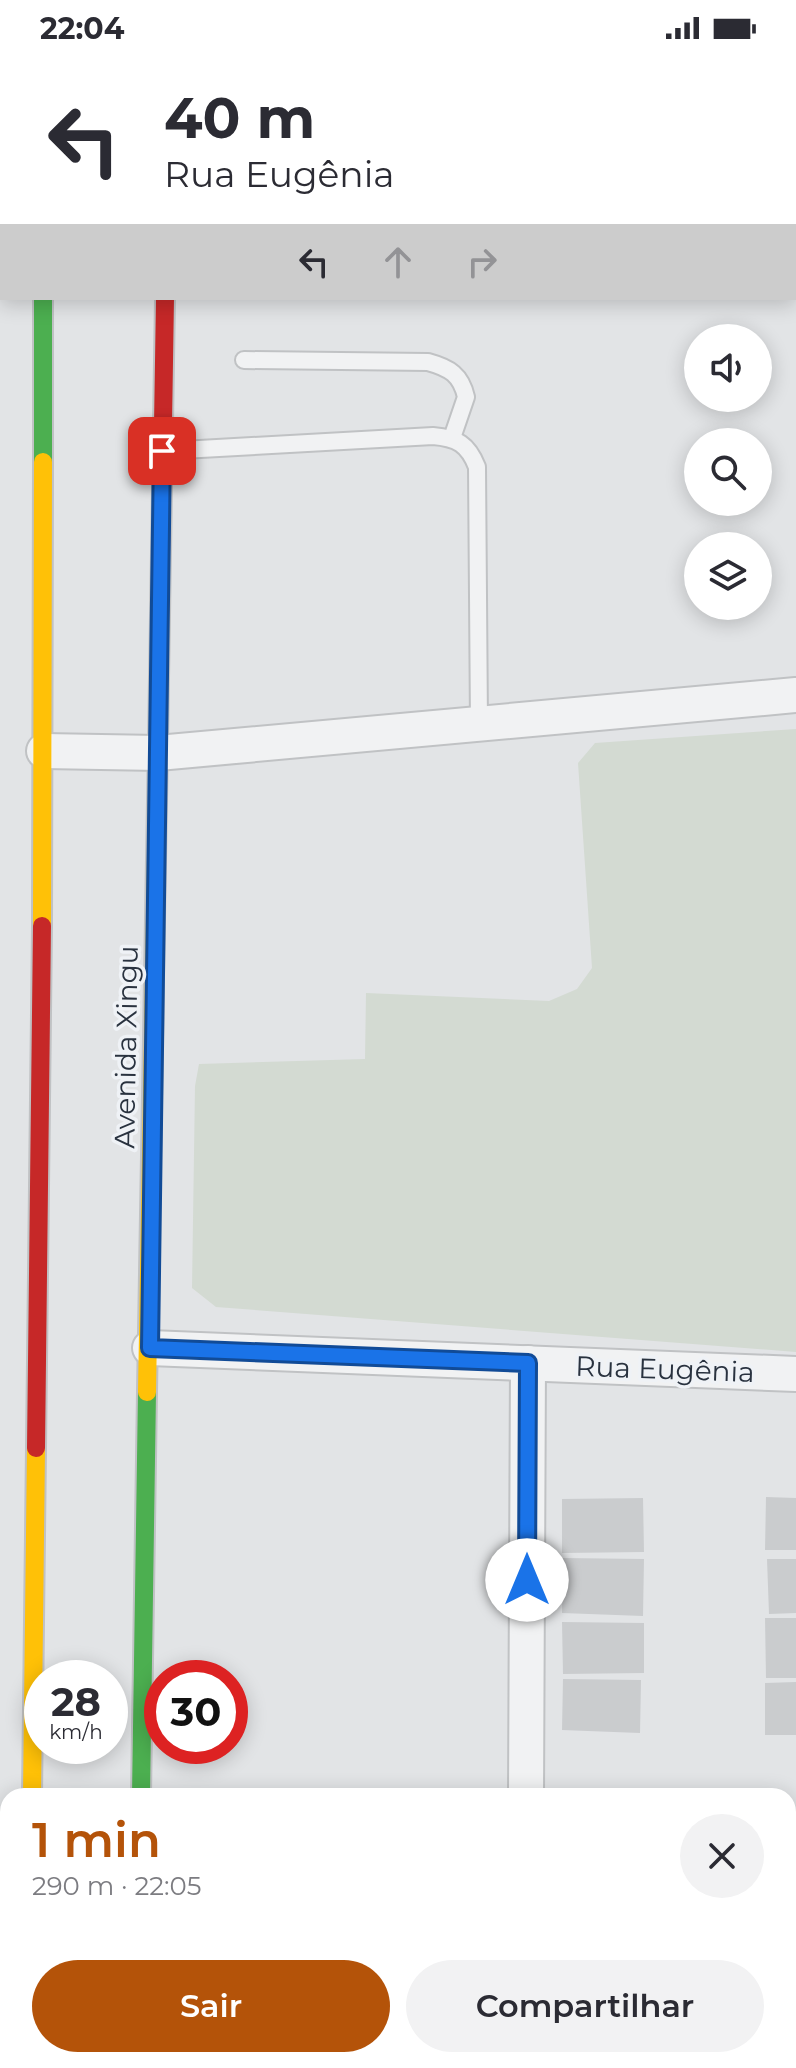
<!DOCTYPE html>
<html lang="pt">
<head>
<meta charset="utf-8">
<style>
	:root { --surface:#fff; --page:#f2f2f3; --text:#2b2b33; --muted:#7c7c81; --accent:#b45309 }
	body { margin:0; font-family:Montserrat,sans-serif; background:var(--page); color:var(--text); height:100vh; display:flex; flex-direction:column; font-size:30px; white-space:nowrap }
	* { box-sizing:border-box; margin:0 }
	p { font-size:26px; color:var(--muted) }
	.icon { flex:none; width:44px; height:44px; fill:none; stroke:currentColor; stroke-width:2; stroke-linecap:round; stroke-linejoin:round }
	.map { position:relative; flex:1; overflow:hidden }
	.sheet { position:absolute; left:0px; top:1732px; width:796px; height:280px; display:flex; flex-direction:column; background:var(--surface); border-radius:24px 24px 0 0; box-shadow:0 4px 20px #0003 }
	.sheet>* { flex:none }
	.hud { position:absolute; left:0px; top:0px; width:796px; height:244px; box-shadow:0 4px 20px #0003; background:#fff; color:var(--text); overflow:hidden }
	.buttons { position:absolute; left:684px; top:268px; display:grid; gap:16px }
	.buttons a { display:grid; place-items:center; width:88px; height:88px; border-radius:50%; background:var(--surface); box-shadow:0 4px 20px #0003; font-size:40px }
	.speed { position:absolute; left:24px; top:1604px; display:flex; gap:16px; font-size:40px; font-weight:700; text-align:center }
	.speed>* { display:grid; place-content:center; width:104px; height:104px; border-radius:50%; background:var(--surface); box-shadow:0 4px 20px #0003; line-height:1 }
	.speed small { font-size:20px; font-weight:400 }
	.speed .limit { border:12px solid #d22; background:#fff; color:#111 }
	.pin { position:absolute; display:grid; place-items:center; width:68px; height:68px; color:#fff; margin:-34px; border-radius:16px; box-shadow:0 4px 12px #0006 }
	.me { position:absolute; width:88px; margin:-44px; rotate:0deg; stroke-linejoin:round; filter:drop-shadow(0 0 6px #0008) }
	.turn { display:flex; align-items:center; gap:28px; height:168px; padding:0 32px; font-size:36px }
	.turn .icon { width:104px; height:104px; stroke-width:2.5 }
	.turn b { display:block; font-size:56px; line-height:68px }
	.lanes { display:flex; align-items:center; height:76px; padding:0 32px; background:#0003; justify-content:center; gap:40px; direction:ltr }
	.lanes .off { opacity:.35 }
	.round { display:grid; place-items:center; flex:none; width:84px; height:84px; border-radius:42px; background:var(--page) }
	.head { display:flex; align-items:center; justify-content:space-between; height:136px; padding:0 32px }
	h1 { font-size:48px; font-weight:600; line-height:60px; color:var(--accent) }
	.button { display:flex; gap:16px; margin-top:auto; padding:16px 32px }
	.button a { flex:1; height:92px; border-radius:48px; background:var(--accent); color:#fff; font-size:32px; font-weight:600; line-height:92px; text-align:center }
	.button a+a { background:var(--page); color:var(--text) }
	.status { display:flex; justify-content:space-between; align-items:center; height:56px; padding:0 40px; background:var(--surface); direction:ltr }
	.status svg { height:22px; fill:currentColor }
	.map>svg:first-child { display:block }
</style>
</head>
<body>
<div class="status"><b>22:04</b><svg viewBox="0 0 49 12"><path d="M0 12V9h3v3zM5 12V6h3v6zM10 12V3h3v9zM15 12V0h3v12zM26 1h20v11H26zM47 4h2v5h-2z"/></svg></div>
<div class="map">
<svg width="796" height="2012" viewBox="0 0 796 2012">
	<rect width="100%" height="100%" fill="#e2e4e6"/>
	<path fill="#d3dad2" d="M796 673V1296L216 1251 192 1232 195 1030 199 1008 365 1003 366 937 549 945 577 933 592 912 578 707 595 687Z"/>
	<g fill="#caccce">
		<path d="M766 1441 796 1442V1494H765Z"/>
		<path d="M643 1442 644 1496 562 1497V1443Z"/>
		<path d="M563 1502 644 1503 643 1560 562 1557Z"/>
		<path d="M767 1503H796V1557L769 1558Z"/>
		<path d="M765 1562H796V1622H766Z"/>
		<path d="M562 1566 644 1567V1617L563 1618Z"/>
		<path d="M563 1623 641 1624 640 1677 562 1674Z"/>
		<path d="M796 1626V1679H765V1627Z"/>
	</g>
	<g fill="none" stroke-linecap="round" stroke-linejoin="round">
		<g stroke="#c0c2c4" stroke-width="20">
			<g id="lane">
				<path d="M244 304 428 306C450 312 461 319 466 341L452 382"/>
				<path d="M164 395 433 380C457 382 468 388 477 411L479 668"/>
			</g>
		</g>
		<g stroke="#c0c2c4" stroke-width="38">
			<g id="street">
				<path d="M44 695 158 697 796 639"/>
				<path d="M150 1292 796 1318"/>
				<path d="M526 1740 528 1307"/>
				<path d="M0 1791H8"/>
				<path d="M524 2012V2004"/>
			</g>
		</g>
		<g stroke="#c0c2c4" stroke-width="22">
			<g id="fast">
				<path d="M168 0V2"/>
				<path d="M43 242V406"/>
				<path d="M141 1740 147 1336"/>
			</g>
		</g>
		<g stroke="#c0c2c4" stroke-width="22">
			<g id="slow">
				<path d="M43 0V2"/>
				<path d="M42 870 43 406"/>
				<path d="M147 1336 158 686"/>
				<path d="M32 1740 36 1392"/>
				<path d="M28 2004V2012"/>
			</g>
		</g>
		<g stroke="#c0c2c4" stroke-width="22">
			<g id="jam">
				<path d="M158 686 165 242"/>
				<path d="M36 1392 42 870"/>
				<path d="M136 2004V2012"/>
			</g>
		</g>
		<use href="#lane" stroke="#f1f2f3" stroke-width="16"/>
		<use href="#street" stroke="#f1f2f3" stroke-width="34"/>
		<use href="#fast" stroke="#4caf50" stroke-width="18"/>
		<use href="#slow" stroke="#ffc107" stroke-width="18"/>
		<use href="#jam" stroke="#c62828" stroke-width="18"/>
	</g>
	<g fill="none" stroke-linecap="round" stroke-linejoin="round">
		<g stroke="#114b97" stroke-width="20">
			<path id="route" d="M162 395 150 1292 528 1307 527 1524"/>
		</g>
		<use href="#route" stroke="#1a73e8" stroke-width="14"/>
	</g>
	<g text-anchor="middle" stroke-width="7" stroke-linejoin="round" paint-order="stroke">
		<g font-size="28" fill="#29323f" stroke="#eff2f6">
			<text transform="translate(126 991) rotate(-89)" y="10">Avenida Xingu</text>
			<text transform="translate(665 1313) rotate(2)" y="10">Rua Eugênia</text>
		</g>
	</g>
</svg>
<div class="buttons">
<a><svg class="icon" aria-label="sound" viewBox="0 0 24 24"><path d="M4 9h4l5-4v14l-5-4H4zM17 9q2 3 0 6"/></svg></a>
<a><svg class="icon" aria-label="search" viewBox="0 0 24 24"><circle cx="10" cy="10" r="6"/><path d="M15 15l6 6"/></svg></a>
<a><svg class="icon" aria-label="layers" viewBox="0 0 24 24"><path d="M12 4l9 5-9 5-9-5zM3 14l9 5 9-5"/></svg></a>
</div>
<div class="speed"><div>28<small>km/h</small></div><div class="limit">30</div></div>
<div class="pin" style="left:162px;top:395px;background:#d93025"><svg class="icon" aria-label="arrive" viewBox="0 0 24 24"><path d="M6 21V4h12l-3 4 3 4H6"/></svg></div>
<svg class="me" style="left:527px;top:1524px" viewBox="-20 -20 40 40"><circle r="19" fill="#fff"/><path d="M0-13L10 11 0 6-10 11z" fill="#1a73e8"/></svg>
<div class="hud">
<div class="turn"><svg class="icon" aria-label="left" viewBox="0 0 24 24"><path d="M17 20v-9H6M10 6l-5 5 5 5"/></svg><div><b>40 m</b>Rua Eugênia</div></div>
<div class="lanes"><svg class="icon" aria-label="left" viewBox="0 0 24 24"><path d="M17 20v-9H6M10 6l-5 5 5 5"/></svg><svg class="icon off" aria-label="ahead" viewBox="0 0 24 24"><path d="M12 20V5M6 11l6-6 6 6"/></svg><svg class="icon off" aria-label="right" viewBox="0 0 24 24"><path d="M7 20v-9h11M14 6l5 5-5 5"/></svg></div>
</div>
<section class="sheet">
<div class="head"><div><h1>1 min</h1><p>290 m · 22:05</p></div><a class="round"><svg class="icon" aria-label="close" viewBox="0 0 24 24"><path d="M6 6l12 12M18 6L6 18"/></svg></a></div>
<div class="button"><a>Sair</a><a>Compartilhar</a></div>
</section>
</div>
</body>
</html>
